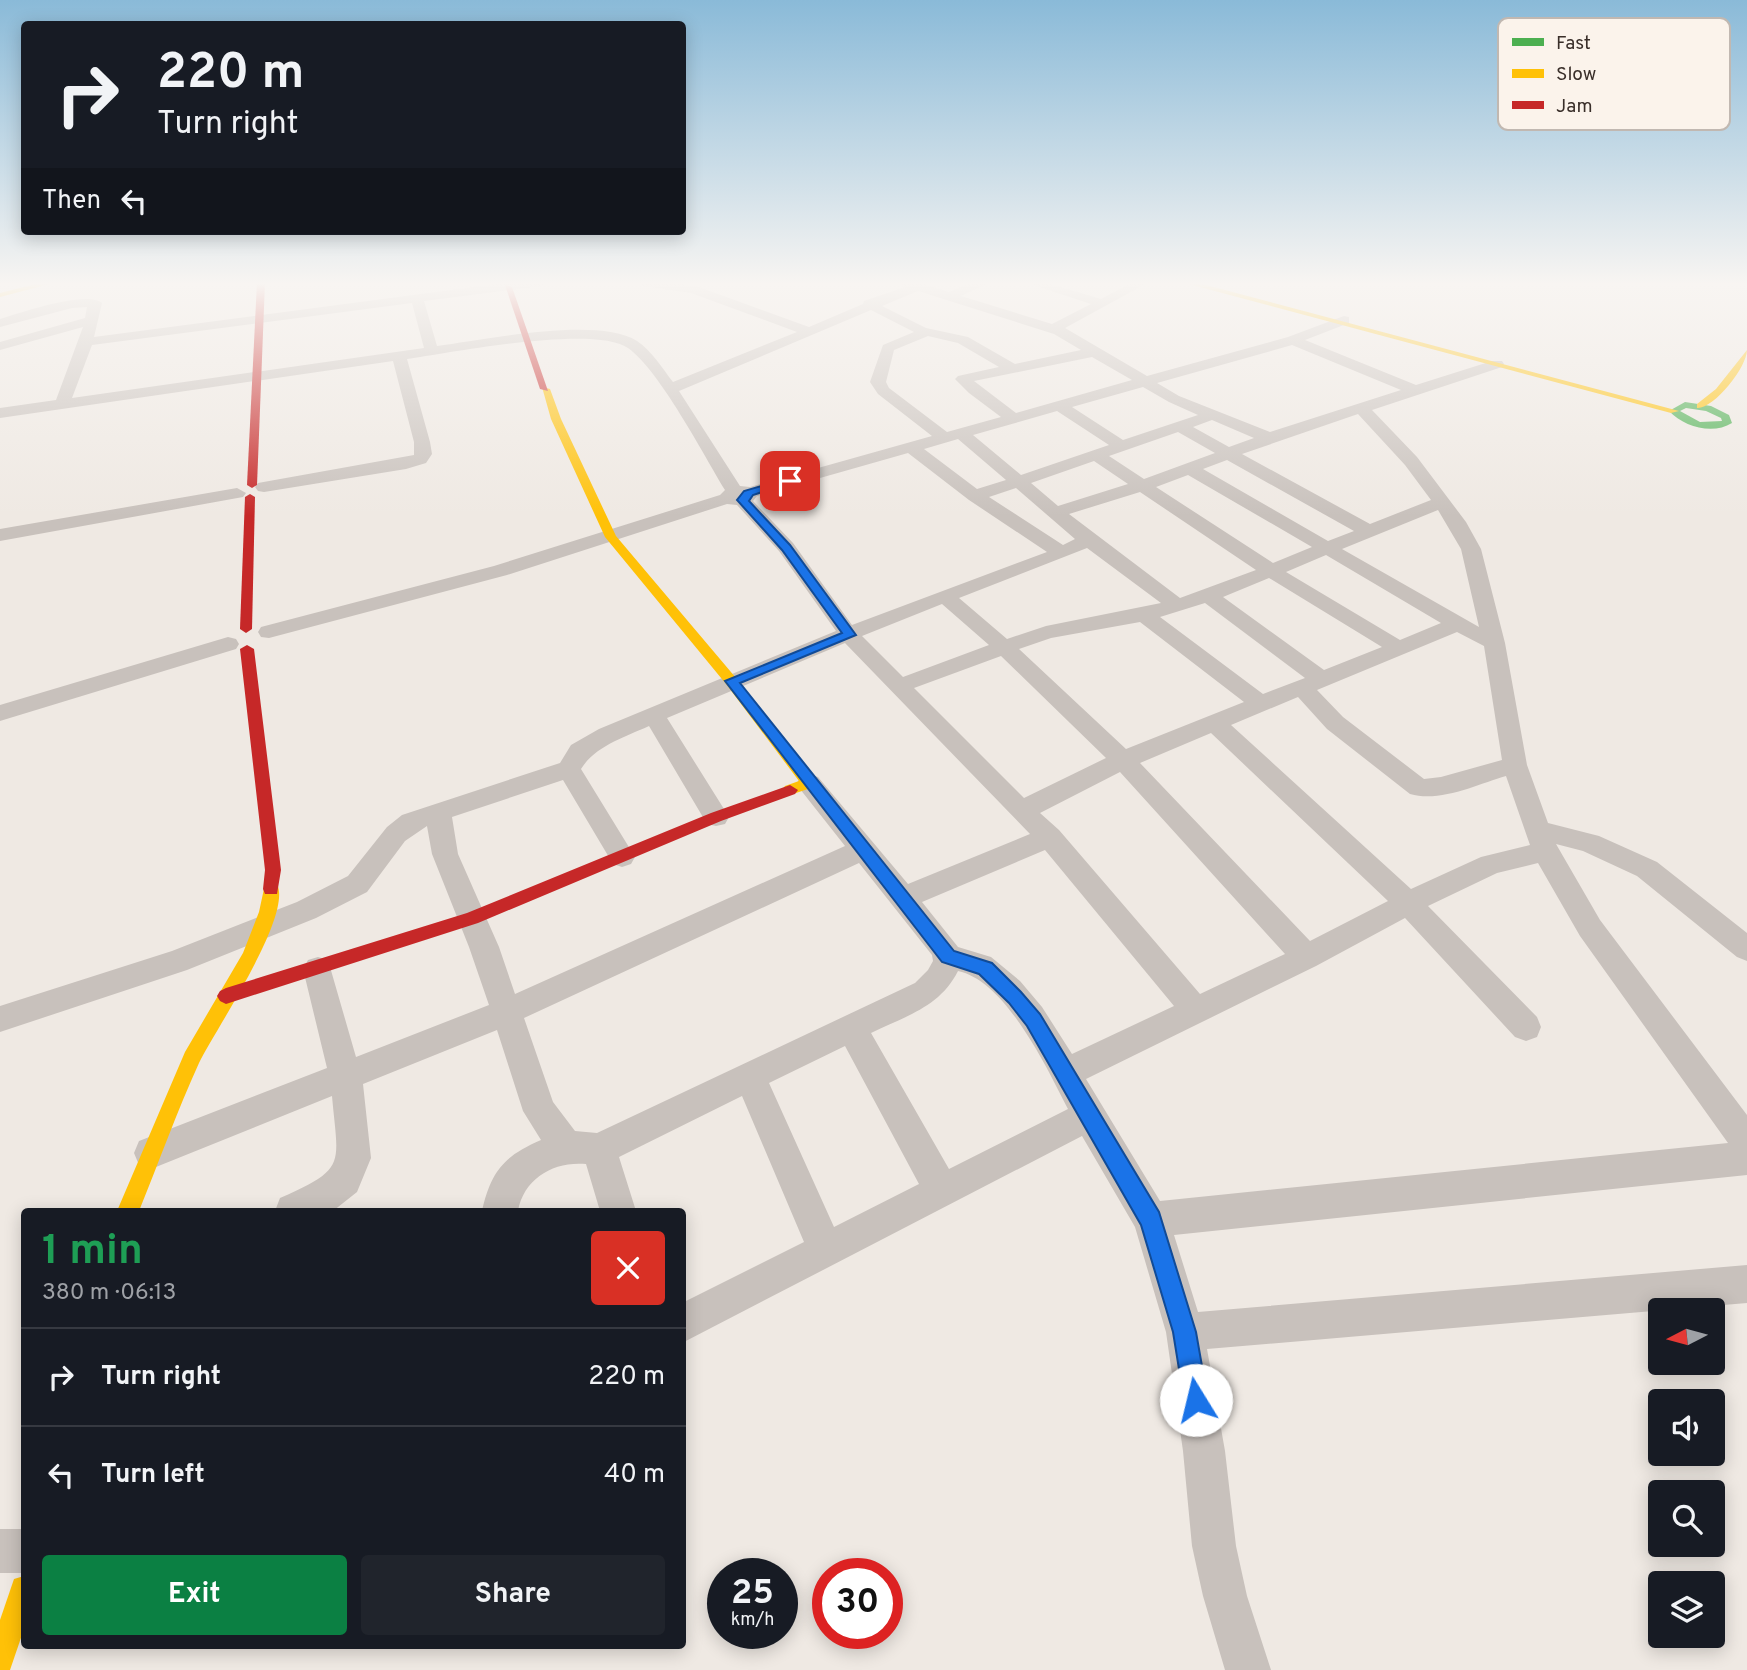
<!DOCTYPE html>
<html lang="en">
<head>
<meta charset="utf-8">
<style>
	:root { --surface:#171b24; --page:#20242c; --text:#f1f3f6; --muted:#9ea1a6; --line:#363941; --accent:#0b8043 }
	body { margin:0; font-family:Overpass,sans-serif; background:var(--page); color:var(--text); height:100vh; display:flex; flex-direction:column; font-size:26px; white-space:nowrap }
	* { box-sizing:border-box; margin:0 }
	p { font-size:23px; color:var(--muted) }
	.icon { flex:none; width:38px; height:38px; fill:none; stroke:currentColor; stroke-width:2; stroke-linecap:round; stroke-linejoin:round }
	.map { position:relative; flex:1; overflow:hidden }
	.panel { position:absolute; left:21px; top:1208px; width:665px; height:441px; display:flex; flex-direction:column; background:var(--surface); border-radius:7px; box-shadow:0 4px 18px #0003 }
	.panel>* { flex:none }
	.guide { position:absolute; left:21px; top:21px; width:665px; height:214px; border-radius:7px; box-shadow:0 4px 18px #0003; background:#171b24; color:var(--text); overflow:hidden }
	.needle { width:46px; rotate:264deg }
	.buttons { position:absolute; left:1648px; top:1298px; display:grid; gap:14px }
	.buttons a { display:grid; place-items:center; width:77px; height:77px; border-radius:7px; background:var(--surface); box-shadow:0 4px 18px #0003; font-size:35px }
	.speed { position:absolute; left:707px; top:1558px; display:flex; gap:14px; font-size:35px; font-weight:700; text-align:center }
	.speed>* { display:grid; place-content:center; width:91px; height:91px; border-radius:50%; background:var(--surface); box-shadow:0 4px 18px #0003; line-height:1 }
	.speed small { font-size:18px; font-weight:400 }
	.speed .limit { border:10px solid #d22; background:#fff; color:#111 }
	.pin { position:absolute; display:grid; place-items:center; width:60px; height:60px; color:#fff; margin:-30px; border-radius:14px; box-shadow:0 4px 10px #0006 }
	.me { position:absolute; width:77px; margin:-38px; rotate:351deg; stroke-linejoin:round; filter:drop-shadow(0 0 5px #0008) }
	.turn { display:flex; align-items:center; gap:24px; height:147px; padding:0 21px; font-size:32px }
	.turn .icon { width:91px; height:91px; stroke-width:2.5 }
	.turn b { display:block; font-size:49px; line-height:60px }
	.then { display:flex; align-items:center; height:66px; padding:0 21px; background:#0003; gap:14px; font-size:26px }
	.round { display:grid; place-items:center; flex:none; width:74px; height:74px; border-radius:7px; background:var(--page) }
	.headline { display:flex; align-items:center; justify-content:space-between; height:119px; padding:0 21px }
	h1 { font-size:42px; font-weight:700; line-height:52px; color:#1e9e55 }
	.cta { display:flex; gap:14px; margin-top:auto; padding:14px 21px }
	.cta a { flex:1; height:80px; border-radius:7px; background:var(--accent); color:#fff; font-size:28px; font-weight:700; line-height:80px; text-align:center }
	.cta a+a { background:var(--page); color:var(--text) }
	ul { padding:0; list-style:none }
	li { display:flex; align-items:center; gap:21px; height:98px; padding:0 21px; border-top:2px solid var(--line) }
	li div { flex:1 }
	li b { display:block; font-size:26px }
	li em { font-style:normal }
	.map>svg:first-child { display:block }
</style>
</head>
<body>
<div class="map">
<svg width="1747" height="1670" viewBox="0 0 1747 1670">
	<rect width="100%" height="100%" fill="#efe9e3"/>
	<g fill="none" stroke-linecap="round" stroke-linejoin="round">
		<g fill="#c8c1bc" fill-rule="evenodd">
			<path d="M511 282H548L542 286 424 301 437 346C484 340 597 316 637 341 652 351 662 368 673 382L797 332 691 293 643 286 637 282H669L699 287 809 327 863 304 864 301 905 287 897 282H917L949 292 972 282H990L961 296 1052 324 1091 304 1024 282H1044L1101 299 1133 282H1149L1065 328 1147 376 1288 337 1344 316 1349 317V323L1305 340 1416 385 1492 361H1502L1504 364 1502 367 1372 410 1417 457 1466 522 1481 549 1505 643 1527 765 1548 823 1599 836 1657 862 1747 933V961L1737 957 1637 876 1583 851 1556 844 1600 920 1747 1115V1175L1174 1235 1198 1312 1747 1265V1303L1207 1349 1225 1451 1236 1546 1247 1596 1271 1670H1225L1203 1596 1192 1546 1183 1451 1166 1332 1135 1227 1082 1136 682 1343V1303L804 1242 742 1096 619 1157 636 1211H600L586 1164C554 1161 524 1178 518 1211H482C491 1171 504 1156 541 1140L523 1111 497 1030 363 1084 371 1158 357 1192 333 1211H275L280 1198C348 1168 338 1165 332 1096L151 1169 139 1165 134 1153 139 1141 327 1068 303 969 308 960 318 957 328 960 356 1057 489 1005 469 947 432 854 427 826 405 841 367 892 316 918 187 970 0 1032V1006L172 951 297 902 348 876 387 827 402 815 560 763 571 745 599 729 836 631 779 551 737 505 727 504 507 575 269 638 261 637 258 632 261 627 494 566 720 495 725 490C703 454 660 371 628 348 594 324 450 353 407 359L430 442 432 454 426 463 406 469 264 492 258 491 255 487 258 483 414 455V442L393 361 0 418V408L56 400 83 327 0 350V342L85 318 87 307 72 308 0 327V319C21 313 86 290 102 303L94 337ZM918 291 1054 334 1081 350 1015 364 968 337 926 328 882 306ZM412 303 424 348 72 398 92 345ZM871 310 914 332 883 345 870 382 878 394 932 436 750 487 740 486 679 391ZM928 336 958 343 999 367 958 376 955 379 969 393 1001 417 947 432 889 388 886 382 894 350ZM1292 345 1401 390 1270 432 1179 396 1157 383ZM1092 357 1132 380 1016 413 974 381ZM1143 387 1169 402 1198 415 1123 440 1072 407ZM1057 411 1109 445 1021 475 973 435ZM1358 414 1405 465 1431 500 1370 524 1242 454ZM1212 420 1254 438 1229 447 1193 427ZM1178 432 1215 453 1144 479 1109 456ZM958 439 1006 480 977 489 924 449ZM908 453 969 500 1047 552 852 625 793 543 753 501 757 496ZM1227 460 1354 531 1328 541 1203 469ZM1094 461 1128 484 1058 506 1031 483ZM1188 475 1312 547 1273 563 1156 487ZM1016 488 1075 539 1063 545 989 497ZM1140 492 1256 570 1180 598 1069 514ZM1438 510 1461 549 1479 627 1342 549ZM1087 548 1161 603 1046 626 1007 639 959 598ZM1326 555 1441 623 1400 640 1286 572ZM1269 578 1382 647 1324 670 1223 597ZM1205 603 1305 678 1263 694 1160 617ZM942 604 989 645 903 677 862 636ZM1140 622 1244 702 1126 749 1019 649 1051 638ZM1457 632 1484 646 1502 760 1441 777 1424 779 1343 717 1317 690ZM845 643 1030 834 908 884 818 777 809 774 800 777 797 783 800 789 845 846 515 994 499 947 458 854 452 817 563 780 613 864 622 867 631 864 635 857 581 769C595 746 625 737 649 726L707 824 716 826 725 824 729 817 667 718ZM1001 656 1106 758 1024 798 914 688ZM1298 697 1327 729 1410 794C1440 803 1478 784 1506 776L1530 845 1481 857 1411 889 1231 725ZM1211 733 1388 901 1310 941 1140 763ZM1120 772 1285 954 1200 994 1059 830 1040 813ZM1045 850 1174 1006 1072 1054 1042 1007 1020 981 991 957 958 947 922 902ZM859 863 932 955 933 961 928 970 915 983 597 1133 575 1131 553 1102 524 1018ZM1538 863 1580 936 1728 1143 1160 1201 1086 1079 1316 966 1405 918 1515 1037 1526 1041 1537 1037 1541 1027 1537 1017 1428 906 1497 873ZM958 971C1006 981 1047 1068 1068 1109L949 1169 871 1033C906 1016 940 1007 958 971ZM845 1046 919 1184 834 1227 769 1083Z"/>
			<path d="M237 488 246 493 243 497 0 541V529Z"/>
			<path d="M228 637 236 639 239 644 236 649 0 721V705Z"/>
			<rect x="0" y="1529" width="24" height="44"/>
		</g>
		<path fill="#4caf50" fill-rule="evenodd" d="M1685 402 1711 406 1729 415 1732 423C1713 435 1684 427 1669 411ZM1686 408 1706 411 1721 418 1722 421 1700 422 1680 411Z"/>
		<g fill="#ffc107" fill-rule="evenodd">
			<path d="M43 282H57L0 297V293Z"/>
			<path d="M1181 282H1195L1679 411 1671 413Z"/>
			<path d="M1747 350C1747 367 1714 409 1697 408V404L1716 389Z"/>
			<path d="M542 387 550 389 561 419 616 536 736 678 814 779 816 783 814 787 790 795 785 794 782 790 785 786 799 781 726 684 605 537 551 419Z"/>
			<path d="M271 883 277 884C293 916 215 1030 199 1063 177 1111 159 1162 139 1211H117L185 1052 243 953 259 912 265 884Z"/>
			<path d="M24 1576V1629L10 1670H0V1620L14 1579Z"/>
		</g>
		<g fill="#c62828" fill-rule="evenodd">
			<path d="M257 282H265L257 485 252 488 247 485Z"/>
			<path d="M505 285 512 287 548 391 540 389Z"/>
			<path d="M250 494 255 497 252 629 246 633 240 629 245 497Z"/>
			<path d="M247 645 254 649 281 870 277 894H265L263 889 265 870 240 649Z"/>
			<path d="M790 785 798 790 795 794 721 821 478 923 226 1004 220 1001 217 996 220 991 226 988 467 913 711 813Z"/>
		</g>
	</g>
	<linearGradient id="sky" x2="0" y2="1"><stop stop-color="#8abad8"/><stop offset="0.55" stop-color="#f8f5f2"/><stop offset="1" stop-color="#f8f5f2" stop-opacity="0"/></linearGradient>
	<rect width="1747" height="516" fill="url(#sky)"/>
	<path fill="#1a73e8" stroke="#114b97" stroke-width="2" d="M786 479 795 481 753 495 749 501 790 545 856 635 740 683 954 951 992 963 1021 992 1040 1014 1159 1212 1196 1332 1208 1400 1204 1409 1196 1412 1187 1409 1184 1400 1173 1332 1141 1225 1027 1026 1009 1003 979 974 942 962 725 681 842 633 782 550 737 500 744 491Z"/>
	<rect x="1498" y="18" width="232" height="112" rx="10" fill="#fbf3eb" stroke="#c1b8b1" stroke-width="2"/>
	<rect x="1512" y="38" width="32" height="8" fill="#4caf50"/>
	<rect x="1512" y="69" width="32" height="9" fill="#ffc107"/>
	<rect x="1512" y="101" width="32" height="8" fill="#c62828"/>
	<g font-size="19" fill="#392e29">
		<text x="1556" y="49">Fast</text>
		<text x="1556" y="80">Slow</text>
		<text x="1556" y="112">Jam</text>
	</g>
</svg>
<div class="buttons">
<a><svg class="needle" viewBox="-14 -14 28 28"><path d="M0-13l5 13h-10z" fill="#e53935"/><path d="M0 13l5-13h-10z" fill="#9ea1a6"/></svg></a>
<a><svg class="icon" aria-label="sound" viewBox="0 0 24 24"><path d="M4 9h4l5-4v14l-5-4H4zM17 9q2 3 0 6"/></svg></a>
<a><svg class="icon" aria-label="search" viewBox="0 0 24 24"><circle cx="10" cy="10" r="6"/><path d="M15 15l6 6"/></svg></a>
<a><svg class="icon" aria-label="layers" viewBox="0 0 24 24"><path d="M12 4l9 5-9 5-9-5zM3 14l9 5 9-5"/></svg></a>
</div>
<div class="speed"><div>25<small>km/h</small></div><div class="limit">30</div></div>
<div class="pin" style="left:790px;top:481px;background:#d93025"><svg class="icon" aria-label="arrive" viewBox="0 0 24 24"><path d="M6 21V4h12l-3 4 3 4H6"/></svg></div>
<svg class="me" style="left:1196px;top:1400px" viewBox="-20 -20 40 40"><circle r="19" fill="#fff"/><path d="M0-13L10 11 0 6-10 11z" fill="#1a73e8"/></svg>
<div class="guide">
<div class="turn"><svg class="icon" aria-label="right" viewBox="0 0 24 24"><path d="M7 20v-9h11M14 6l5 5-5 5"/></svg><div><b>220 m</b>Turn right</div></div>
<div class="then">Then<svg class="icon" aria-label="left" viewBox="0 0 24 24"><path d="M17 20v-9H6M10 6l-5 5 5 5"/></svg></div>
</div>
<section class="panel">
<div class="headline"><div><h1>1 min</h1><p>380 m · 06:13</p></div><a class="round" style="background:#d93025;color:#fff"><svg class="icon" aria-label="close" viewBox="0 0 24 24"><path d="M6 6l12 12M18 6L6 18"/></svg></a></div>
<ul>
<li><svg class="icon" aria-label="right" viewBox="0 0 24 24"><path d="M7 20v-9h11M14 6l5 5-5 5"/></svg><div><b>Turn right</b></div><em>220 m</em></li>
<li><svg class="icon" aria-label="left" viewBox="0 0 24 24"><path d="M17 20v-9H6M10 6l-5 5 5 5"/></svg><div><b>Turn left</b></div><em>40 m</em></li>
</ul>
<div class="cta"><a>Exit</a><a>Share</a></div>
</section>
</div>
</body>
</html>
